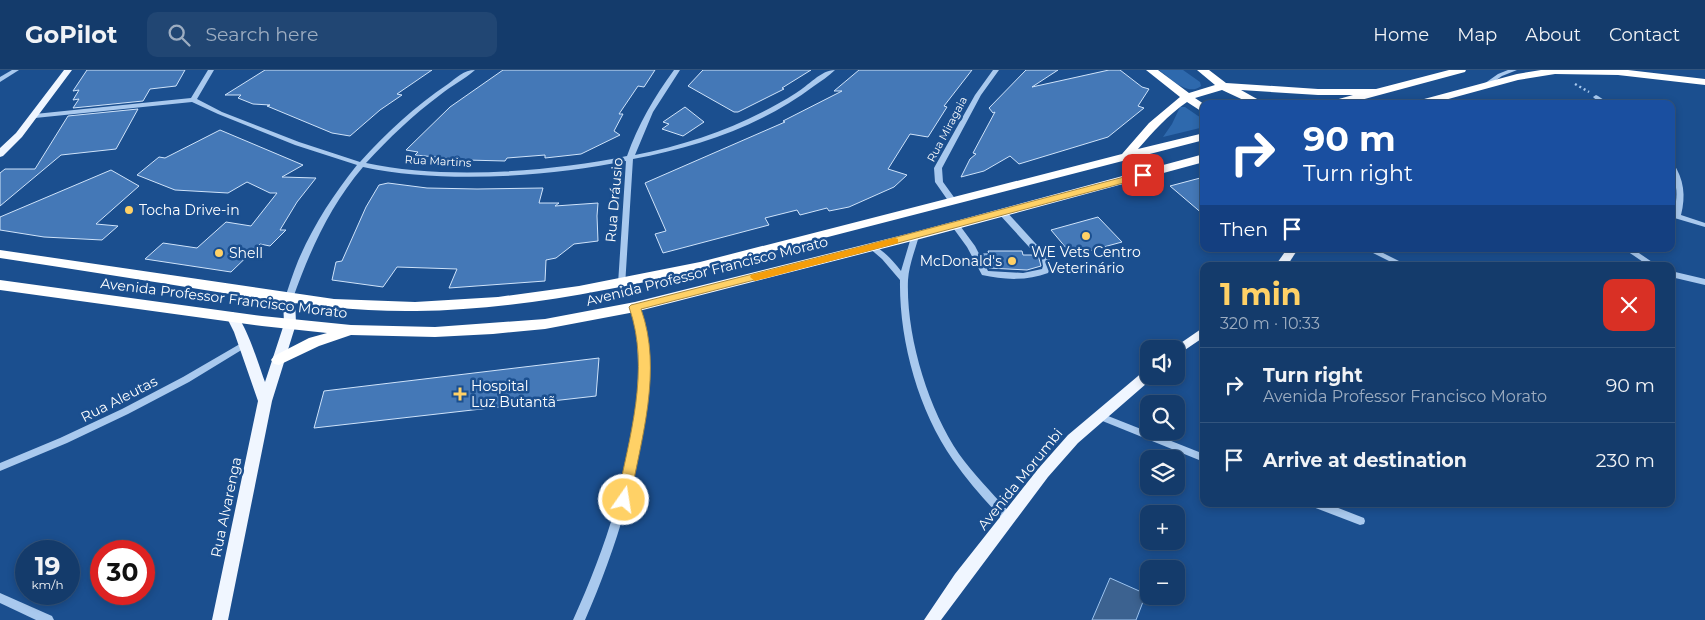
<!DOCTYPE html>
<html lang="en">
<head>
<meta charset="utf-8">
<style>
	:root { --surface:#143b6b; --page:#214673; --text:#f1f3f6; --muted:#9dadc1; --line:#33557e; --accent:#ffd166 }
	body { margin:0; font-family:Montserrat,sans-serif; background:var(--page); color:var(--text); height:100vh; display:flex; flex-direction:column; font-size:19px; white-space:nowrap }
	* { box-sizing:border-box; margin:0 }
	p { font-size:16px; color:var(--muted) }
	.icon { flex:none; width:28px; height:28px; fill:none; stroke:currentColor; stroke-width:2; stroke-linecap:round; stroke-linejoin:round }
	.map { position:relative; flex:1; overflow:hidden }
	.side { position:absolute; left:1200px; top:192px; width:475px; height:245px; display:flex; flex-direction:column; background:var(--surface); border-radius:10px; box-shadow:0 2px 8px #0003,0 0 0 1px var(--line) }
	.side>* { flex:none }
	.top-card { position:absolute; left:1200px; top:30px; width:475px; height:152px; border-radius:10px; box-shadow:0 2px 8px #0003,0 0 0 1px var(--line); background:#1a4fa0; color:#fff; overflow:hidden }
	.fabs { position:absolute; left:1140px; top:270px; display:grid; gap:10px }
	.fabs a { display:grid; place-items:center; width:45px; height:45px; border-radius:10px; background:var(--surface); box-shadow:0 2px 8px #0003,0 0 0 1px var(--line); font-size:25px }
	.speed { position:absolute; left:15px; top:470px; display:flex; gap:10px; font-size:25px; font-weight:700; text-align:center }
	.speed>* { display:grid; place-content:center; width:65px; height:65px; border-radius:50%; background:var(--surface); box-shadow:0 2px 8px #0003,0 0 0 1px var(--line); line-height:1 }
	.speed small { font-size:12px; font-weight:400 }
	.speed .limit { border:8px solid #d22; background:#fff; color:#111 }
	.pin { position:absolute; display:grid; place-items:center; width:42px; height:42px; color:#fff; margin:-21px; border-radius:10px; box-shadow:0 2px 8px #0006 }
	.me { position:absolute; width:55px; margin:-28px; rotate:13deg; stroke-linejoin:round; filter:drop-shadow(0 0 4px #0008) }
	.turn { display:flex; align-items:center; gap:18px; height:105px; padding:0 20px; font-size:22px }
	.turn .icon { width:65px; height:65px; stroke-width:2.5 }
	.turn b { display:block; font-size:35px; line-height:42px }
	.then { display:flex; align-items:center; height:48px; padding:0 20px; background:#0003; gap:10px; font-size:19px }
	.round { display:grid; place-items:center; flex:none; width:52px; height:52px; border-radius:10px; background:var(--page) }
	.headline { display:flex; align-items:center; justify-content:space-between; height:85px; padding:0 20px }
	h1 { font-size:30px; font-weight:700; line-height:38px; color:var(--accent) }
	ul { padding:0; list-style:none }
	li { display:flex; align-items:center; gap:15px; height:75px; padding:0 20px; border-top:1px solid var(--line) }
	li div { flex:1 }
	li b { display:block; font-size:19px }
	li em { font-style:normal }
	header { display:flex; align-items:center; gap:30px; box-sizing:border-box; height:70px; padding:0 25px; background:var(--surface); border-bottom:1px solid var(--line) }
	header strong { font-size:24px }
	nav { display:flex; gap:28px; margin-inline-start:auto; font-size:18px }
	.search { width:350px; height:45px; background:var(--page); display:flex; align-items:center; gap:12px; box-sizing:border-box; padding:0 18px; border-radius:10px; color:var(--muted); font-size:19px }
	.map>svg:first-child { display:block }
</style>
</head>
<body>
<header>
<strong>GoPilot</strong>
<div class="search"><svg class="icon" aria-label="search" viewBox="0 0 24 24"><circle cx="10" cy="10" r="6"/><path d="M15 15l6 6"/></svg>Search here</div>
<nav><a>Home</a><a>Map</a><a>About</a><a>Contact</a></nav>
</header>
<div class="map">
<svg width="1705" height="550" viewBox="0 0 1705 550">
	<rect width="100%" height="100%" fill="#1b4f8f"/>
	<g fill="#2e69ad">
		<path d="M1159 0H1183L1200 12 1201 16C1188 27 1170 8 1159 0Z"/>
		<path d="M1180 37H1185L1204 50V57L1163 67 1172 54Z"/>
	</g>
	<path fill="#3c6290" stroke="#9cc4f0" d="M1110 508 1146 524 1136 550H1092Z"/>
	<g fill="#4478b7" stroke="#cfe3fa">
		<path d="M87 0H185L176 16 150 19 143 31 73 38 79 29 73 30 79 20 73 21Z"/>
		<path d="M265 0H432L397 24 402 25 380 40 350 66 332 63 267 36 270 35 253 34 238 28 241 25H225Z"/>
		<path d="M503 0H655L644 17 638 16 619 44H623L614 61 620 65 581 84 545 88V85L507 88 505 91 466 90 415 85 418 82 406 80 450 37Z"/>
		<path d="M703 0H811L782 18 784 19 738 42H734L688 16Z"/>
		<path d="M859 0H972L944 36 947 37 928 67 910 64 888 99 907 105 894 117 849 137 829 141 827 138 800 145 797 140 765 148 769 155 663 183 655 164 666 161 645 113 785 52 783 51 842 21H834Z"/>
		<path d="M1026 0H1058L1032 17 1109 0H1120L1142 17 1149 19 1138 36 1144 38 1108 67 1019 94 1010 86 984 101 961 107 970 89 976 84 973 83 995 42 993 43 989 38Z"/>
		<path d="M685 37 704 52 683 66 662 59 669 54 663 52Z"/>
		<path d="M138 39 116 79 61 85 0 136V103L5 99H35L68 46Z"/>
		<path d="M220 60 303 95 282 107 316 108 297 132 280 160H286L270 176 260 174 231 202 145 189 163 173 197 178 226 152 251 156 277 123H270L247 112 228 123 175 120 137 105 159 87 165 88Z"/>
		<path d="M111 100 139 116 96 154 118 156 102 170 44 167 0 160V147Z"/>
		<path d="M1204 107V145L1170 116Z"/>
		<path d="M388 113 427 118 477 119 543 118 539 133H559L555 136 598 133 597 146 598 171 574 174 556 188 546 190 545 211 449 218 457 199 397 197 383 217 332 210 336 192 342 191 366 137 379 115Z"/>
		<path d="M1098 147 1122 172 1085 182 1080 177 1067 179 1051 160Z"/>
		<path d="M988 181H1022L1023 185H1038L1041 196 1027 200 989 198 983 184H989Z"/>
		<path d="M599 288 596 326 314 358 324 321Z"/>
	</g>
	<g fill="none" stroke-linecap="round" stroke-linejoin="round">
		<path stroke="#a9c9ee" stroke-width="2.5" stroke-dasharray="2 3" stroke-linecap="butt" d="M1575 14 1589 22"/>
		<g fill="#a9c9ee" fill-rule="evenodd">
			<path d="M12 0H19L0 12V7Z"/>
			<path d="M208 0H214L197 29 222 42 299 72 360 92C386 63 415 36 448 14 456 8 464 0 475 0 465 9 451 16 440 25 413 45 389 68 366 93 444 110 549 102 627 86 638 55 654 27 674 0H680L653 42 635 85C692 74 747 54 796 23 808 16 821 0 835 0 829 6 821 11 814 16 761 56 697 77 633 89L625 216 622 217 618 214 626 91C547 107 443 114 363 97 330 136 310 180 293 228L289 231 285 228C289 216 293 203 298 191 313 156 333 125 357 95L295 75 218 44 192 32 35 48 32 46 35 44 191 28Z"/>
			<path d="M993 0H999L981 25 942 98 943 112 956 130 955 132H949L935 112 934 98 975 25Z"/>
			<path d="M1508 0H1517L1502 6 1486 17 1481 16 1498 4Z"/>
			<path d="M1596 25 1598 26 1610 34H1602L1594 28 1593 27Z"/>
			<path d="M1671 92 1673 93C1684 109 1686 126 1681 145L1705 153V157L1671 147V143H1674C1676 133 1678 123 1675 113 1674 105 1671 100 1671 92Z"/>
			<path d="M999 140H1005L1036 174 1048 181 1051 196 1048 203C1027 211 1004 210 982 205L967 177 951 155 952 153H958L975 176 988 201 1023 203 1042 199 1043 196 1041 184 1030 178 999 144 998 142Z"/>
			<path d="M912 164H918L919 166C915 180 909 195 908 210 906 266 928 338 959 384 975 406 994 425 1012 445L1013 448 1012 451 1008 452 1004 451C986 431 968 412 953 390 918 340 899 270 900 210L882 189 868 177 872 175C884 180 893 191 901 201Z"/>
			<path d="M1365 179H1375L1409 196H1399Z"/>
			<path d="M1467 179H1481L1480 181 1470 183 1466 181Z"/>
			<path d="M1624 179H1633L1658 196H1649Z"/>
			<path d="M1671 201 1705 209V215L1671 207Z"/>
			<path d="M635 234 639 237C652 285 648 332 639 380 628 439 609 495 585 550H573C598 495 618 439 629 380 638 332 643 285 631 237Z"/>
			<path d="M245 271 248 272 249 274 248 276 189 312 128 344 67 373 0 401V393L60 368 122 339 183 307Z"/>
			<path d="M1098 342 1204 384V392L1095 348 1093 346 1095 344Z"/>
			<path d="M1312 434H1328L1364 448 1365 451 1364 454 1360 455 1313 437Z"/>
			<path d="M0 523 52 546 54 550H36L0 533Z"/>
		</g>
		<g fill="#f0f6ff" fill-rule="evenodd">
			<path d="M64 0H72L22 67 3 86 0 87V78L16 63Z"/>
			<path d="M1287 179H1298L1287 196H1275Z"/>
			<path d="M289 224 295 228 296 254 272 331 228 550H212L258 331 234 262 226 246 232 242C244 245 260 299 265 312L284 254 283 228Z"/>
			<path d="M1204 257V267L1176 286V279H1172Z"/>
			<path d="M1149 299V306L1154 307 1078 373 1048 407 941 550H924L955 504 1038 399 1068 365 1144 301Z"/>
		</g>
		<g fill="#fff" fill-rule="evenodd">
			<path d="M1146 0H1158L1189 23 1215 15 1197 0H1209L1226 13 1318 19H1376L1449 0H1466L1465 2 1346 34H1327L1328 32 1353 25H1318L1241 20 1266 34H1252L1222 20 1195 28 1204 34V43L1187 32C1168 45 1153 62 1138 79L1204 63V70L700 200C606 221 512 240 416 241 349 242 283 232 217 222 145 210 72 199 0 188V180L334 229 415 232 498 227 579 216 700 192 1122 84 1149 53 1180 27Z"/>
			<path d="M1541 0H1628L1705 9V15L1618 5 1555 4 1518 10 1430 34H1412L1413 32 1517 4Z"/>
			<path d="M1204 84V92L920 169 635 242 545 259 493 264 435 267 351 265 319 276 279 295 274 294 271 290 274 286 309 268 327 263 262 256 0 220V210L262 246 351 255 435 257 545 249 635 232 911 163Z"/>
		</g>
	</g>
	<path fill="#ffd166" stroke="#a68842" d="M1143 102 1148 105 1146 107 864 182 641 239C663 300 641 369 630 430L628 433 624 435 619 433 617 430C629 368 651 299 629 237L631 235 859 177Z"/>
	<path fill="#f59e0b" d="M895 168 898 169V173L755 211 750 207 751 205Z"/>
	<g fill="#ffd166" stroke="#1b4f8f" stroke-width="2">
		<circle cx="129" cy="140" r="5"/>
		<circle cx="1086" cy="166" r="5"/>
		<circle cx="219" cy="183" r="5"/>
		<circle cx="1012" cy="191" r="5"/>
		<path d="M457.5 316.5h5v5h5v5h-5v5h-5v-5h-5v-5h5z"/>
	</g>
	<g text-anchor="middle" stroke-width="5" stroke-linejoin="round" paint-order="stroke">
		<g font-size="11" fill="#fff" stroke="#1b4f8f">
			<text transform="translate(947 59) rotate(-62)" y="4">Rua Miragaia</text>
			<text transform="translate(438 91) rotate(3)" y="4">Rua Martins</text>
		</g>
		<g font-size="14" fill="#fff" stroke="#1b4f8f">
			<text transform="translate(614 130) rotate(-85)" y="5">Rua Dráusio</text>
			<text transform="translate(707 201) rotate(-14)" y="5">Avenida Professor Francisco Morato</text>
			<text transform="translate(224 228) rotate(7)" y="5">Avenida Professor Francisco Morato</text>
			<text transform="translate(119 329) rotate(-27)" y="5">Rua Aleutas</text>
			<text transform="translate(1020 409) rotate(-51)" y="5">Avenida Morumbi</text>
			<text transform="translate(226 437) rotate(-78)" y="5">Rua Alvarenga</text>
		</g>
		<g font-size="14" fill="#fff" stroke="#1b4f8f" text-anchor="start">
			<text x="139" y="145">Tocha Drive-in</text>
			<text x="1086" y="187" text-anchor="middle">WE Vets Centro<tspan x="1086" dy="16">Veterinário</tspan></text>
			<text x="229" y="188">Shell</text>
			<text x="1002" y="196" text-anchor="end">McDonald's</text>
			<text x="471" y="321">Hospital<tspan x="471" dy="16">Luz Butantã</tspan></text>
		</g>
	</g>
</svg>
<div class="fabs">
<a><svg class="icon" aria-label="sound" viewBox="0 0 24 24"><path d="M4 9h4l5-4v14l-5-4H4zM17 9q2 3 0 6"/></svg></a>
<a><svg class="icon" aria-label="search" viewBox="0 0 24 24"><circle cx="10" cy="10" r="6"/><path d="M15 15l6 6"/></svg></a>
<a><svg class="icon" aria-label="layers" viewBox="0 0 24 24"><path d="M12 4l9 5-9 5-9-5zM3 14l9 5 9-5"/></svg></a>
<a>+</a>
<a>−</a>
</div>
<div class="speed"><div>19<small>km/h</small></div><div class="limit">30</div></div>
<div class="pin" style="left:1143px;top:105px;background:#d93025"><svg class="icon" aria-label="arrive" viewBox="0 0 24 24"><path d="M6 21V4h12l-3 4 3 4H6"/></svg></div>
<svg class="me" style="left:624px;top:430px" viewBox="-20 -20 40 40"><circle r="17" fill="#ffd166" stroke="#fff" stroke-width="3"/><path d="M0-11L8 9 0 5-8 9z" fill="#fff"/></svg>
<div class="top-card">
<div class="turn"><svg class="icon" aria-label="right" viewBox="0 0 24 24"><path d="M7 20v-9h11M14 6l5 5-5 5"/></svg><div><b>90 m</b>Turn right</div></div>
<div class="then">Then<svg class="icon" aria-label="arrive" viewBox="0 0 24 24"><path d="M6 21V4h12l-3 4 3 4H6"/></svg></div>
</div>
<section class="side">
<div class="headline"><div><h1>1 min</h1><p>320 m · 10:33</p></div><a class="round" style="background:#d93025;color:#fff"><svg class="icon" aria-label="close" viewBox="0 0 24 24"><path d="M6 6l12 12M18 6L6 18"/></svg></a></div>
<ul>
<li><svg class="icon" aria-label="right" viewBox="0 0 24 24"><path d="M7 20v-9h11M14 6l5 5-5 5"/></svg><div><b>Turn right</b><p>Avenida Professor Francisco Morato</p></div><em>90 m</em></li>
<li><svg class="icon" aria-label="arrive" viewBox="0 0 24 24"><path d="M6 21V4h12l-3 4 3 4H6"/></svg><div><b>Arrive at destination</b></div><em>230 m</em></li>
</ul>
</section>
</div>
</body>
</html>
